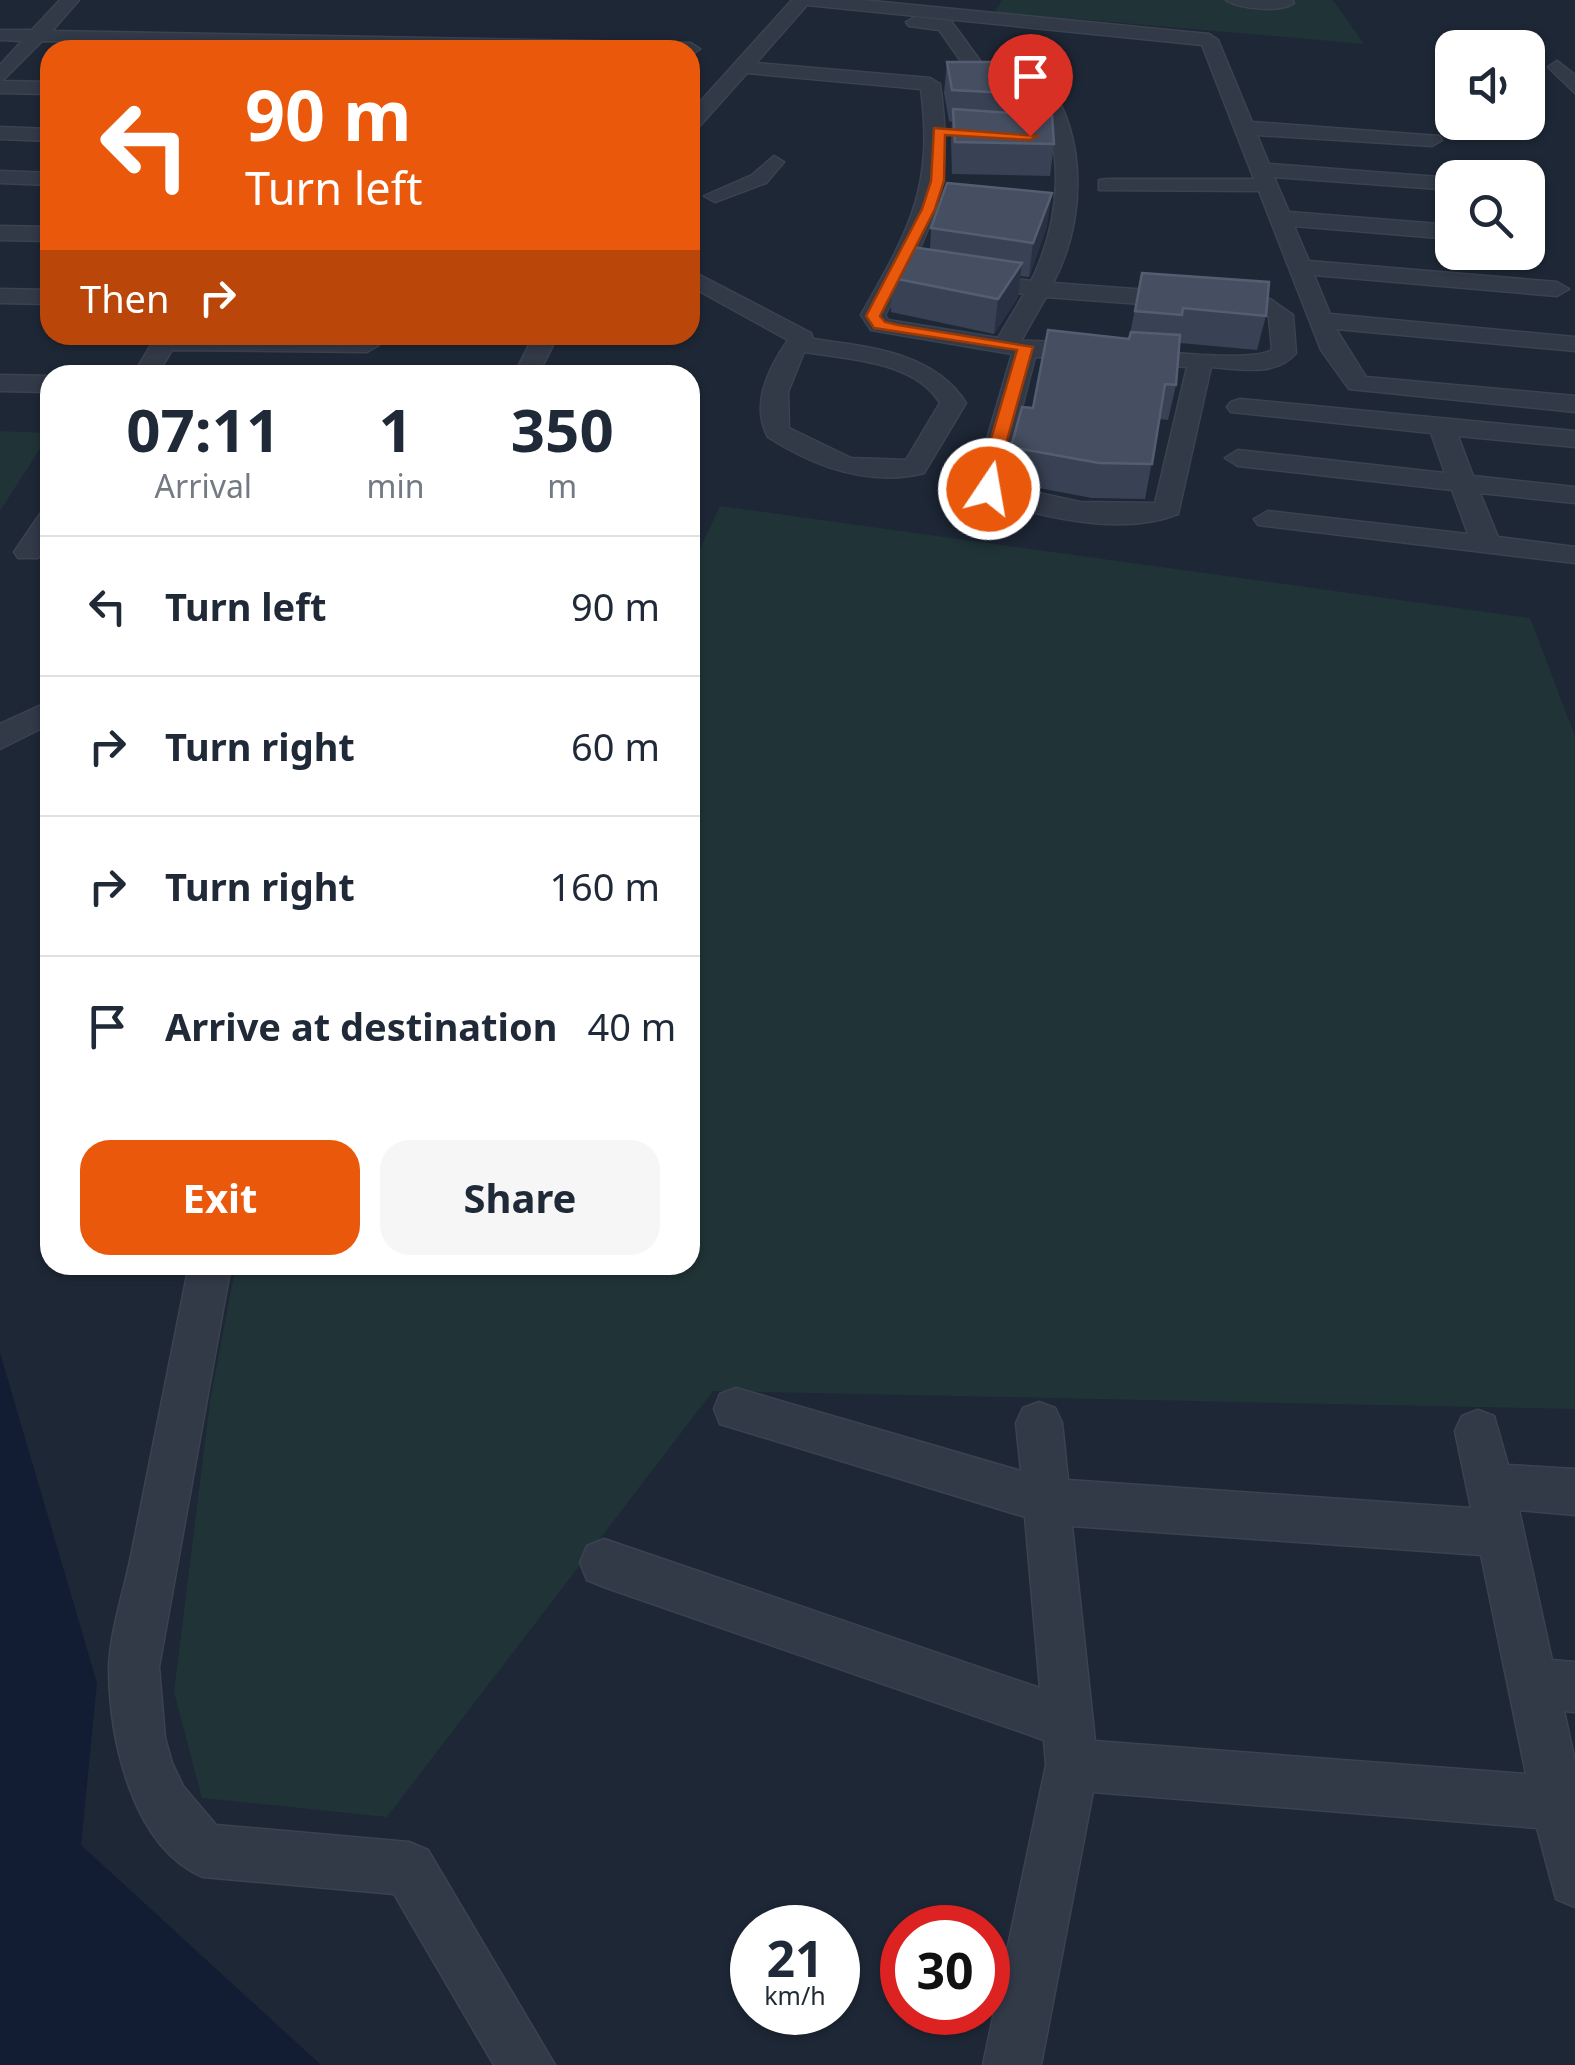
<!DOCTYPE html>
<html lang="en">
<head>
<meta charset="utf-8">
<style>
	:root { --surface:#fff; --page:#f6f6f7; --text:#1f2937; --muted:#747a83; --line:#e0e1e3; --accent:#ea580c }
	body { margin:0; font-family:"Noto Sans",sans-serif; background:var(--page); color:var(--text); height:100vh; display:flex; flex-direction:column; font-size:38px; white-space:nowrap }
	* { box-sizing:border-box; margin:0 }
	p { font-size:32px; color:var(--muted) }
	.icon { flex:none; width:55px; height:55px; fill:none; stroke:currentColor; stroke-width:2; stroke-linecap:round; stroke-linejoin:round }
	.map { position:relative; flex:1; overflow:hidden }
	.drawer { position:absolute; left:40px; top:365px; width:660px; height:910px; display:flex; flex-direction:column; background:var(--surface); border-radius:30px; box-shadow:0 2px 8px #0004 }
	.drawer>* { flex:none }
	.banner { position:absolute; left:40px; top:40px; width:660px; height:305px; border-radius:30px; box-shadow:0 2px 8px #0004; background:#ea580c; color:#fff; overflow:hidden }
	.controls { position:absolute; left:1435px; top:30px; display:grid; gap:20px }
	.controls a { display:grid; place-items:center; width:110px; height:110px; border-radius:20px; background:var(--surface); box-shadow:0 2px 8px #0004; font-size:50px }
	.speed { position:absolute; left:730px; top:1905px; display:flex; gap:20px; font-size:50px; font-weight:700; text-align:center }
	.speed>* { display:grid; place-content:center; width:130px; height:130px; border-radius:50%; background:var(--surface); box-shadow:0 2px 8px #0004; line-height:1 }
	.speed small { font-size:25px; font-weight:400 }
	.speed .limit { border:15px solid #d22; background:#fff; color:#111 }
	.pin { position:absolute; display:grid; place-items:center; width:85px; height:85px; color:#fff; margin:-102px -42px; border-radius:50% 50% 50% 0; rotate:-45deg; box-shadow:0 0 10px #0007 }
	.pin .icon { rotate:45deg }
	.me { position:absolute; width:110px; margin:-55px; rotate:12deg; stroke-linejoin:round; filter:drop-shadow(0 0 8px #0008) }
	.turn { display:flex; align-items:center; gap:35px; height:210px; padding:0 40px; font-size:45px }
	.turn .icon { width:130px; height:130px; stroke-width:2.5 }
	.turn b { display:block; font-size:70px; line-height:85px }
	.then { display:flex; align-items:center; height:95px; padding:0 40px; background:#0003; gap:20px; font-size:38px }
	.eta { display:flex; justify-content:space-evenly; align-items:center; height:170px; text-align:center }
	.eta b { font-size:60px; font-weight:700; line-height:70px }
	.button { display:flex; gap:20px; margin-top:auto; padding:20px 40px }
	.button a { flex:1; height:115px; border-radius:30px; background:var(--accent); color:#fff; font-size:40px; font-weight:700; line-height:115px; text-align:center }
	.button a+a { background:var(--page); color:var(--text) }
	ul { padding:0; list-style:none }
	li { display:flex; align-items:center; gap:30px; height:140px; padding:0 40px; border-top:2px solid var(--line) }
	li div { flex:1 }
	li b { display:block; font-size:38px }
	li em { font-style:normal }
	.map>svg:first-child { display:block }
</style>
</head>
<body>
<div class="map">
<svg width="1575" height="2065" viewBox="0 0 1575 2065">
	<rect width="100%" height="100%" fill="#1e2736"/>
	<g fill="#203337">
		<path d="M1002 0H1333L1364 44 995 12Z"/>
		<path d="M0 431 50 433 0 511Z"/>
		<path d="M720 506 1530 618 1575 736V1409L713 1391 387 1817 202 1798 174 1692 210 1401 236 1265H690V570Z"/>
	</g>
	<path fill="#121d33" d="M0 1353 97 1683 81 1845 321 2065H0Z"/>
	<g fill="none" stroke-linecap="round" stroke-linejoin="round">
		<g stroke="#3b4250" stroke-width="3">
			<g id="minor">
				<path d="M60 0H79L52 31 691 43 700 49 691 55 690 50 42 41 2 81 50 82V94L0 93V65L22 41 0 40V30H32Z"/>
				<path d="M792 0H862L1209 34 1218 40 1252 122 1439 136 1442 140 1432 146 1257 135 1269 164 1452 178V190L1274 177 1289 212 1452 225V239L1294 226 1309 261 1557 282 1569 289 1557 296 1314 275 1330 314 1575 337V351L1336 329 1366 377 1575 396V412L1349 389 1321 350 1259 191 1099 190V180L1107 179H1254L1202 45 807 5 756 63 930 78 940 84C955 187 933 227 885 315L888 320 998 338 1024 294 970 286 958 279 970 272 1031 281 1034 275C1060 218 1066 150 1035 92L996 85 993 81 1003 75 1047 81C1088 139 1085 222 1053 283L1270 299 1293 315 1296 353C1276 377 1240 369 1211 367L1178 514C1121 537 1035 517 979 495L975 480 1012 354 871 330 861 315C909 230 934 189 921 89L747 73 697 129 690 131V113ZM1046 297 1264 313 1269 317 1272 350C1242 368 1066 338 1021 341ZM1035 357 1187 367 1155 503 1080 502 1002 485Z"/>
				<path d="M1226 0H1292L1294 3C1280 13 1240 9 1226 0Z"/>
				<path d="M915 17 951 21 994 80 991 84H977L939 30 909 26 906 22Z"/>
				<path d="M1557 61 1575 75V93L1548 67Z"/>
				<path d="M0 127 50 129V141L0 139Z"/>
				<path d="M774 156 784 162 766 183 715 202 704 196 752 175Z"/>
				<path d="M0 171 50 173V185L0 183Z"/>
				<path d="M0 226 50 227V241L0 240Z"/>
				<path d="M690 270 811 333 813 339C868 347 934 352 966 403L924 473C868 487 815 467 768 437 750 404 769 367 788 340L690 286ZM804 352C847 359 915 361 940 403L906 460 851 458 789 428 788 392Z"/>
				<path d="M0 289 50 290V304L0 303Z"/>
				<path d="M157 335 367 338 379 345 367 352 172 350 157 375H133Z"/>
				<path d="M534 335H558L538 375H514Z"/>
				<path d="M0 375 50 376V392L0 391Z"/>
				<path d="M1240 399 1575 431V447L1458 436 1473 476 1575 487V503L1480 493 1498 537 1575 547V563L1258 525 1254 519 1268 511 1468 534 1452 490 1238 466 1225 458 1238 450 1445 473 1431 433 1231 412 1227 407 1231 402Z"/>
				<path d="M50 512V540L38 558H18L14 552 40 514Z"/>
				<path d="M50 701V724L0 749V724Z"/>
				<path d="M189 1265H231L159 1667 165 1738 172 1763 183 1786 216 1825 409 1842 428 1850 555 2065H494L394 1894 203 1877C132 1847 110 1740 109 1671 109 1633 125 1589 132 1551 151 1456 170 1360 189 1265Z"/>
				<path d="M736 1388 1021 1471 1016 1423 1023 1408 1039 1402 1055 1408 1062 1423 1068 1480 1471 1508 1455 1431 1462 1416 1478 1410 1494 1416 1508 1465 1575 1469V1515L1519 1510 1552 1660 1575 1662V1712L1564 1711 1575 1761V1907L1556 1899 1537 1828 1093 1792 1041 2065H983L1046 1765 1044 1740 604 1587 587 1580 580 1563 587 1546 604 1539 1040 1688 1025 1517 720 1424 714 1409 720 1394ZM1072 1526 1481 1555 1526 1774 1095 1741Z"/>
			</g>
		</g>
		<use href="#minor" fill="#323947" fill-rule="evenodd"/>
	</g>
	<g fill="#394255">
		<path d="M947 62 1047 95 1045 115 1054 144 1050 176 952 174 951 141 952 122 949 121 944 93Z"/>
		<path d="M1047 226 1029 277 1020 276 1018 297 994 334 891 312 892 278 930 249 931 228Z"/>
		<path d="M1142 273 1266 316 1257 350 1180 343 1176 385 1168 420 1160 419 1145 499 1092 498 1007 482 1011 447 1033 408 1129 339Z"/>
	</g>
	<g fill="#293244">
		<path d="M1052 193 1047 226 1029 277 1033 243Z"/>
		<path d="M1022 263 1018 297 994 334 998 299Z"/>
	</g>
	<g fill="#454f61" stroke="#555e71" stroke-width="2.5">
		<path d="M947 62H1035L1047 95 952 90Z"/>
		<path d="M953 109 1052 116 1054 144 955 142Z"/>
		<path d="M947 183 1052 193 1033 243 931 228Z"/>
		<path d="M912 247 1022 263 998 299 892 278Z"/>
		<path d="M1142 273 1269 282 1266 316 1183 308 1182 315 1135 311Z"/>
		<path d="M1048 330 1129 339 1131 332 1180 335 1176 385 1165 384 1152 464 1099 463 1011 447 1022 407 1033 408Z"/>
	</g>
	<path fill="#ea580c" stroke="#983908" stroke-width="2.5" d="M934 128 1037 136 1030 140 945 135 944 181 935 209 880 316 885 322 898 325 1033 347 996 480 997 489 989 494 983 492 979 480 1017 350 874 328 866 316 922 209 931 181Z"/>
</svg>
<div class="controls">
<a><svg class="icon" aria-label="sound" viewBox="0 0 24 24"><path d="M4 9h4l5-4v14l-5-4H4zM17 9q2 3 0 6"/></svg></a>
<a><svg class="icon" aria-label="search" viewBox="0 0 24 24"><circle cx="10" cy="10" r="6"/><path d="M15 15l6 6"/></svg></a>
</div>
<div class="speed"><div>21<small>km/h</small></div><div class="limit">30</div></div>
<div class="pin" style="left:1030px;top:136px;background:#d93025"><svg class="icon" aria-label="arrive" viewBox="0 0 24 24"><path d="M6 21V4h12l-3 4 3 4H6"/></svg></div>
<svg class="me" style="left:989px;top:489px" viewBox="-20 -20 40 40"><circle r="17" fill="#ea580c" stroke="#fff" stroke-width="3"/><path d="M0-11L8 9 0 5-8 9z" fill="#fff"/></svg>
<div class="banner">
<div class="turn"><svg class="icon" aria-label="left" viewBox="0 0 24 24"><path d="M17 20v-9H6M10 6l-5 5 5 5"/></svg><div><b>90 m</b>Turn left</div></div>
<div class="then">Then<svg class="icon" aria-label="right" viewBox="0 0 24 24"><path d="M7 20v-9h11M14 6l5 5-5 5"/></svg></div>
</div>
<section class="drawer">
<div class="eta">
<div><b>07:11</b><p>Arrival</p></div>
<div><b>1</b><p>min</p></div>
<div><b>350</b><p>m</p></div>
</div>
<ul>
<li><svg class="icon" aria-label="left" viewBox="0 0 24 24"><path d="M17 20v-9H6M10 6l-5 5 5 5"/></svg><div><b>Turn left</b></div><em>90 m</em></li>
<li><svg class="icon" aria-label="right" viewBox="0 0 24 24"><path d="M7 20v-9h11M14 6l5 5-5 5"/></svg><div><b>Turn right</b></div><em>60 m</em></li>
<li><svg class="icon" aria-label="right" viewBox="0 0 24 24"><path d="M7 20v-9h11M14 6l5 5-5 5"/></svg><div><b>Turn right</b></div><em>160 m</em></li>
<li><svg class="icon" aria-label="arrive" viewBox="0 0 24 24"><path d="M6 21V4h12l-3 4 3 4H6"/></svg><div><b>Arrive at destination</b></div><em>40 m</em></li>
</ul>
<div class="button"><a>Exit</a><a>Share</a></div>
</section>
</div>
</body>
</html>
